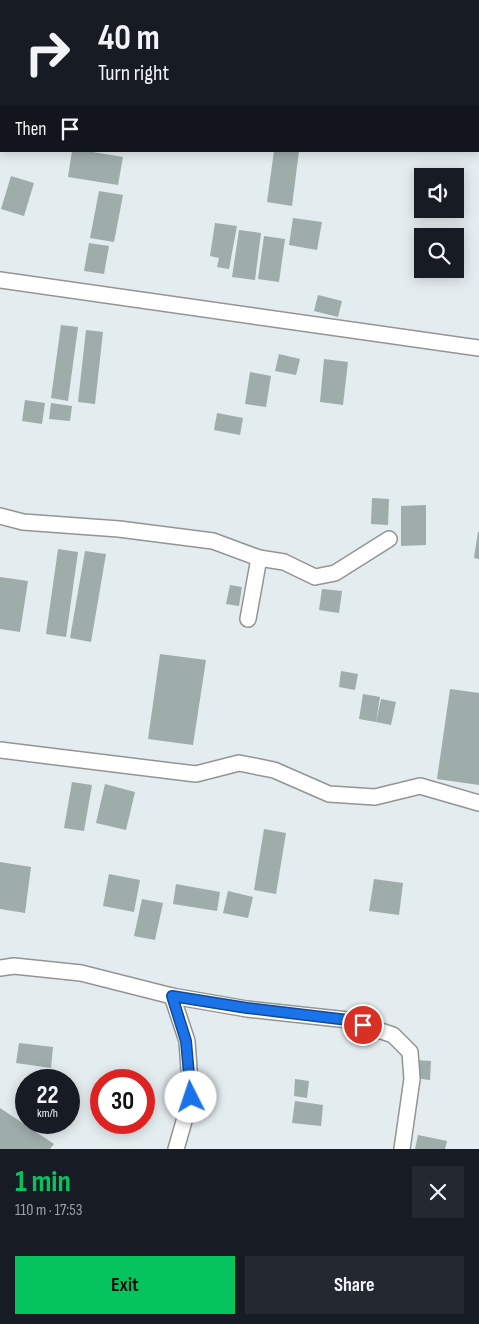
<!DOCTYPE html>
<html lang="en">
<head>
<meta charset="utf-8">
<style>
	:root { --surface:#171b24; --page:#242831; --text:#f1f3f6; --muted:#9ea1a6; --accent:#05c45e }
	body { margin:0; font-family:"Sofia Sans Condensed",sans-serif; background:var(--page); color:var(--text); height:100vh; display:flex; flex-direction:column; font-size:19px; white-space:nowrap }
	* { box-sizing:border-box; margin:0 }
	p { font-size:16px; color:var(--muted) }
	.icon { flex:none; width:28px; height:28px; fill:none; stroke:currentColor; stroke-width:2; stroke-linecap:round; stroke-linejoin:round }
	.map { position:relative; height:1149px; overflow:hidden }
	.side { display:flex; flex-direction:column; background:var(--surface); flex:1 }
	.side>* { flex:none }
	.top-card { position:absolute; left:0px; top:0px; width:480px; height:152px; box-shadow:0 2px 12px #0003; background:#171b24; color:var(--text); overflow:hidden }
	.tools { position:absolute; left:414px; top:168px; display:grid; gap:10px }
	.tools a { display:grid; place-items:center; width:50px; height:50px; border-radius:0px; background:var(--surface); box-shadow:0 2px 12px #0003; font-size:25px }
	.speed { position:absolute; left:15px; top:1069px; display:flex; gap:10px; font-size:25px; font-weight:700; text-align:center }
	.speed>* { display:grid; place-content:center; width:65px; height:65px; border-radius:50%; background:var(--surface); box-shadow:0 2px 12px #0003; line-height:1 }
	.speed small { font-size:12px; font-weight:400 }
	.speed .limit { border:8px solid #d22; background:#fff; color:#111 }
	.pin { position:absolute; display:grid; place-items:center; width:42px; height:42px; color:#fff; margin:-21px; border:2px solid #fff; border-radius:50%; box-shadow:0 1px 5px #0007 }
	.me { position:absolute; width:55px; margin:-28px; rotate:356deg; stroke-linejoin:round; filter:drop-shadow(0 0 4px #0008) }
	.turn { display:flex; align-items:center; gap:18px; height:105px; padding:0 15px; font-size:22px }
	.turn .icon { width:65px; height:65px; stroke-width:2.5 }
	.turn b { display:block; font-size:35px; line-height:42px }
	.then { display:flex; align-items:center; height:48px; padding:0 15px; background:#0003; gap:10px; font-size:19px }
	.round { display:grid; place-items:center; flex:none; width:52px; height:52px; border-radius:0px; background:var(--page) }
	.headline { display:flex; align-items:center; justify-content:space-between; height:85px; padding:0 15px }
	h1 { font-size:30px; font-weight:700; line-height:38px; color:var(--accent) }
	.button { display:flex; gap:10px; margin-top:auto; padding:10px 15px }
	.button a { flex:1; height:58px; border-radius:0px; background:var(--accent); color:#111; font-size:20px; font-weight:700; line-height:58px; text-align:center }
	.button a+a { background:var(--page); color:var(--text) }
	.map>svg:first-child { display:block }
</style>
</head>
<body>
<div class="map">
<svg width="479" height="1149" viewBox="0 0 479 1149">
	<rect width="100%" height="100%" fill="#e3ecee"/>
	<g fill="#9eacaa">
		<path d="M72 151H87L123 157 118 185 68 177Z"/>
		<path d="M274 151H299L292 206 267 202Z"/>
		<path d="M11 176 34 183 24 216 1 209Z"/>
		<path d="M99 191 123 195 114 242 90 238Z"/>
		<path d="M293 218 322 222 317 250 289 245Z"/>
		<path d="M215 223 237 226 229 269 217 267 219 258 210 256Z"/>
		<path d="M239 230 261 233 255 280 232 277Z"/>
		<path d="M264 236 285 239 279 282 258 279Z"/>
		<path d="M89 243 109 246 104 274 84 271Z"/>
		<path d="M318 295 342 301 338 317 314 311Z"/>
		<path d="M61 325 78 327 68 401 51 398Z"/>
		<path d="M86 330 103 332 95 404 78 402Z"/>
		<path d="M279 354 300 359 296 375 275 371Z"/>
		<path d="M324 359 348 362 343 405 320 402Z"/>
		<path d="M250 372 271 376 266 407 245 404Z"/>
		<path d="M25 400 45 403 42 424 22 421Z"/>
		<path d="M51 403 72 406 70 421 49 419Z"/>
		<path d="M217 413 243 418 240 435 214 430Z"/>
		<path d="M372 498 389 499 388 525 371 524Z"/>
		<path d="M426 505V545L401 546V506Z"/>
		<path d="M478 532H479V559L474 558Z"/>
		<path d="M58 549 78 552 66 637 46 634Z"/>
		<path d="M85 551 106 554 91 642 70 638Z"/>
		<path d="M0 577 28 581 20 632 0 629Z"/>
		<path d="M230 585 242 587 239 606 226 604Z"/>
		<path d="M322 589 342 591 339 613 319 610Z"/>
		<path d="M160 654 206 660 193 745 148 739Z"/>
		<path d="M341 671 358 674 355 690 339 687Z"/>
		<path d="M450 689 479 693V785L437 779Z"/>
		<path d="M363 694 380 697 376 722 359 719Z"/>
		<path d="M381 699 396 702 391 725 376 722Z"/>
		<path d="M72 782 92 785 84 831 64 828Z"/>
		<path d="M105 784 135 792 126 830 96 823Z"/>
		<path d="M264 829 286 833 276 894 254 890Z"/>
		<path d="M0 862 31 867 25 913 0 909Z"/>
		<path d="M109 874 140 880 134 912 103 906Z"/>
		<path d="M374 879 403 883 399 915 369 911Z"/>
		<path d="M176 884 220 892 217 911 173 904Z"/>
		<path d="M228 891 253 897 248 918 223 913Z"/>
		<path d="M142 899 163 903 155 940 134 936Z"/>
		<path d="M19 1043 53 1047 51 1068 16 1063Z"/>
		<path d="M416 1060 431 1061 430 1080 414 1078Z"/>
		<path d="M295 1079 309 1081 307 1098 294 1096Z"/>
		<path d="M295 1101 323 1105 321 1126 292 1123Z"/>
		<path d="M0 1108 54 1144 50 1149H0Z"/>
		<path d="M418 1135 447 1141 445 1149H415Z"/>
	</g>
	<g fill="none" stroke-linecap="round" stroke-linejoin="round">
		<g stroke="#949494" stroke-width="18">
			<g id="street">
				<path d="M0 280 479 348"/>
				<path d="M0 516 23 522 119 529 213 541 259 558 284 562 315 577 335 573 389 539"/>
				<path d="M248 619 259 558"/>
				<path d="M0 750 196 774 239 763 274 770 329 794 375 797 420 786 479 803"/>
				<path d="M0 968 14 966 81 973 172 996 247 1009 348 1020 393 1035 410 1052 412 1079 402 1149"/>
				<path d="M172 996 187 1041 191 1097 176 1149"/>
			</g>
		</g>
		<use href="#street" stroke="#fff" stroke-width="15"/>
	</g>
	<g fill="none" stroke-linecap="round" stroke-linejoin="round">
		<g stroke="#114b97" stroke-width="12">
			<path id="route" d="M191 1097 186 1041 172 996 247 1008 348 1020 363 1025"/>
		</g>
		<use href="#route" stroke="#1a73e8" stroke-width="9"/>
	</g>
</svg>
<div class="tools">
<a><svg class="icon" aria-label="sound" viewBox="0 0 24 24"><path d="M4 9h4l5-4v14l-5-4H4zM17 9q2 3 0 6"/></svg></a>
<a><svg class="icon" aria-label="search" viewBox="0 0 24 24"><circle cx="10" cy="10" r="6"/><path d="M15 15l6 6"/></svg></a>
</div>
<div class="speed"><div>22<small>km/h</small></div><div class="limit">30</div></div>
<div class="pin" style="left:363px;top:1025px;background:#d93025"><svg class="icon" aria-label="arrive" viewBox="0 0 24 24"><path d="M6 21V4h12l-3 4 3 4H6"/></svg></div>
<svg class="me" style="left:191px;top:1097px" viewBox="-20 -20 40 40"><circle r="19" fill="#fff"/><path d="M0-13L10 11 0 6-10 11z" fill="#1a73e8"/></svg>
<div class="top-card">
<div class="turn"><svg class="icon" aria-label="right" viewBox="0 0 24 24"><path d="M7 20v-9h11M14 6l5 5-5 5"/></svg><div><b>40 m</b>Turn right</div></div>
<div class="then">Then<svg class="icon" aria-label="arrive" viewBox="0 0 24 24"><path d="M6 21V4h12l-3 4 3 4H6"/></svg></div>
</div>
</div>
<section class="side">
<div class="headline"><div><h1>1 min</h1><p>110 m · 17:53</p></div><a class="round"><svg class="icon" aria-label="close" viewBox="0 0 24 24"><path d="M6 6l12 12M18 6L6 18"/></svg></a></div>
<div class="button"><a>Exit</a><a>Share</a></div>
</section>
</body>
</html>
